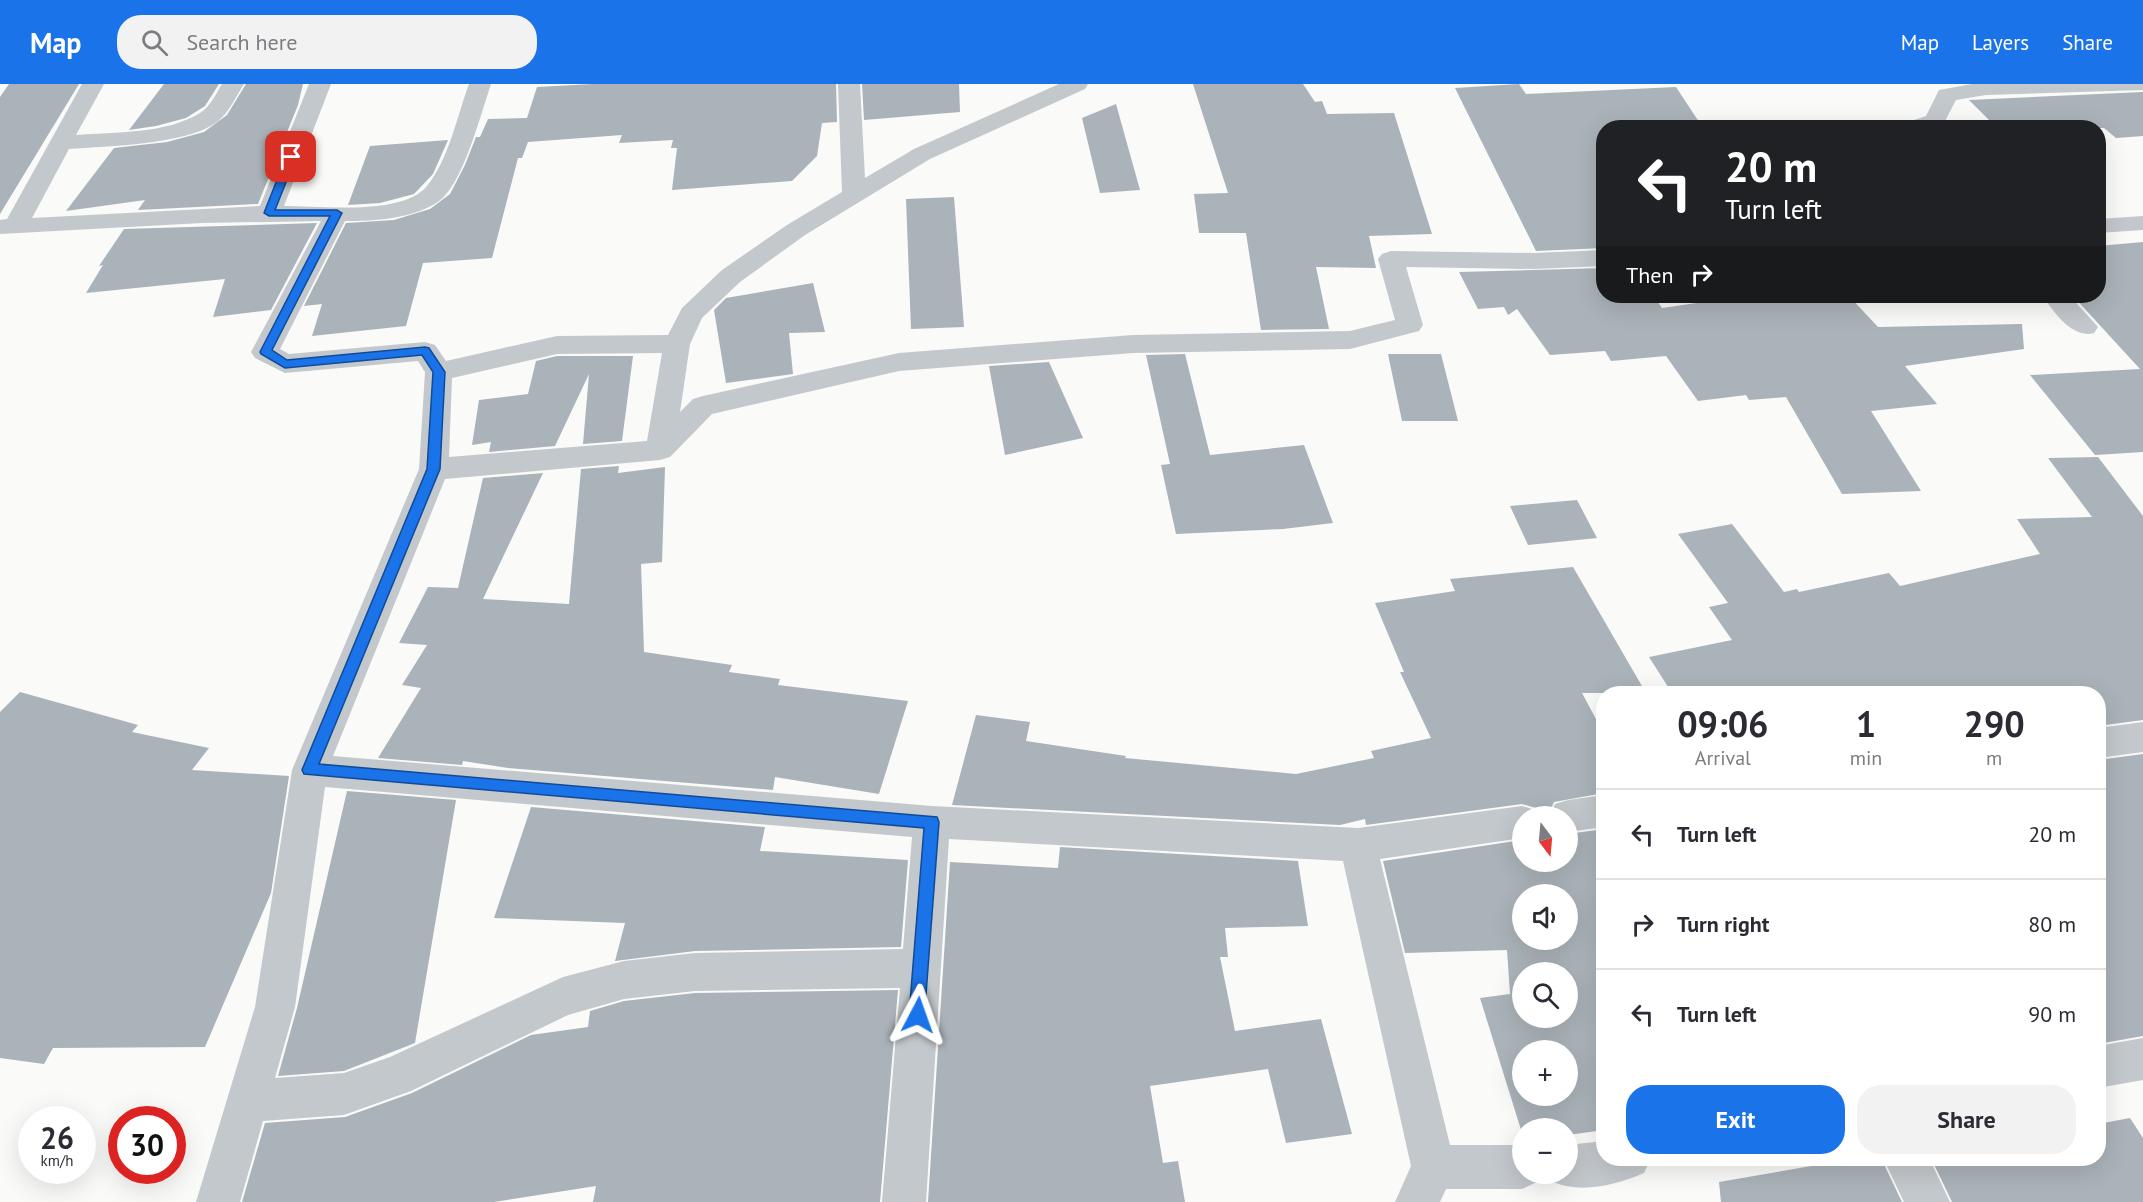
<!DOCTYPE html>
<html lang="en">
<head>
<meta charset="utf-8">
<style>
	:root { --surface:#fff; --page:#f2f2f3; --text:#2b2b33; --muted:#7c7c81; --line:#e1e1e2; --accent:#1a73e8 }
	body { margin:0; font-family:"PT Sans",sans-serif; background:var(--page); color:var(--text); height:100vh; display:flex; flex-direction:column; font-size:22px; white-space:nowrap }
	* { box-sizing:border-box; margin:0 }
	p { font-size:20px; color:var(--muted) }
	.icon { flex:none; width:33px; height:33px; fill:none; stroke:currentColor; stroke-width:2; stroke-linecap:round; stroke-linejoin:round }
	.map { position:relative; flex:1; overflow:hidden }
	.details { position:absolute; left:1596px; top:602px; width:510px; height:480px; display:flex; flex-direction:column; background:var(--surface); border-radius:24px; box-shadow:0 6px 24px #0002 }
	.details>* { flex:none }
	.top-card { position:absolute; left:1596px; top:36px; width:510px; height:183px; border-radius:24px; box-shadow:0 6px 24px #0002; background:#202124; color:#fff; overflow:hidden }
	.needle { width:39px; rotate:164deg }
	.tools { position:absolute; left:1512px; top:722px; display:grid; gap:12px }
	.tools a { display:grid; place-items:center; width:66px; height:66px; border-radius:50%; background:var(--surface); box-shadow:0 6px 24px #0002; font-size:30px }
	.speed { position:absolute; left:18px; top:1022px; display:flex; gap:12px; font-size:30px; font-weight:700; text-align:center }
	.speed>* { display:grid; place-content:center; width:78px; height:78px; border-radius:50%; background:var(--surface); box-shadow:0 6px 24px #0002; line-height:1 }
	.speed small { font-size:15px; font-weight:400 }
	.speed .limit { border:9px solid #d22; background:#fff; color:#111 }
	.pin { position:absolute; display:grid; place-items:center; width:51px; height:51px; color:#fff; margin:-26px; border-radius:12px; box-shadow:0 3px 9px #0006 }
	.me { position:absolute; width:66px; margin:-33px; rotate:4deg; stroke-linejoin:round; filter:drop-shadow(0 0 4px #0008) }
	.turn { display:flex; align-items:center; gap:21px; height:126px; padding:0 30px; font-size:27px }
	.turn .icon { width:78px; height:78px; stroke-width:2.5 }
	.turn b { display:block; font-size:42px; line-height:51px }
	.then { display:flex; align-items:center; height:57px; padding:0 30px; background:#0003; gap:12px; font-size:22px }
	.eta { display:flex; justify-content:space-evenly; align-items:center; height:102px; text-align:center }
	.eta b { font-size:36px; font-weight:700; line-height:42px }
	.action { display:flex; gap:12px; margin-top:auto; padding:12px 30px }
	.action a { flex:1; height:69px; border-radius:24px; background:var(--accent); color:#fff; font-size:24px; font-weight:700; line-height:69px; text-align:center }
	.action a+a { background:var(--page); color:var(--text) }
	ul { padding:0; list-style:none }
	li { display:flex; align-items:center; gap:18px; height:90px; padding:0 30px; border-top:2px solid var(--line) }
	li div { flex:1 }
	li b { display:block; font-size:22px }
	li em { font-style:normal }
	header { display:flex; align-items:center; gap:36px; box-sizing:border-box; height:84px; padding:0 30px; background:var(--accent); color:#fff }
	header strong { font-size:28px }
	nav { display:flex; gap:33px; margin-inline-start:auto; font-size:21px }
	.search { width:420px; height:54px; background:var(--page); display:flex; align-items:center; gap:15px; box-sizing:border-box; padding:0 21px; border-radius:24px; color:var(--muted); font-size:22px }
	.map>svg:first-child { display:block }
</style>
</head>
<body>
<header>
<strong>Map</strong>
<div class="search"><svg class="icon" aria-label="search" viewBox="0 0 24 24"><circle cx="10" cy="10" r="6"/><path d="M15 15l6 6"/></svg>Search here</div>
<nav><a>Map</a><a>Layers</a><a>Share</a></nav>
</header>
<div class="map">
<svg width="2143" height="1118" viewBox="0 0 2143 1118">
	<rect width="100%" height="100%" fill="#fafaf8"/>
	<g fill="#aab3b9" fill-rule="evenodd">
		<path d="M9 0H79L0 130V13Z"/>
		<path d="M164 0H219L205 22 186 34 156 42 129 46Z"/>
		<path d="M246 0H303L298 21 258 120 138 126 145 116 66 127 114 64 167 58 204 48 227 31Z"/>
		<path d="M593 0H836L837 38 822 39 817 72 792 97 672 106 677 64H671L673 56 619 59 622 51 528 58 522 74H518L492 174 423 179 406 242 312 252 322 220 304 222 346 139 394 136 430 125 450 110 465 81 476 53H480L488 35 527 34 537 3Z"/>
		<path d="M862 0H959L960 28 864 36Z"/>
		<path d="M1193 0H1303L1315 18 1322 17 1327 30 1394 29 1432 150 1369 152 1376 184 1316 183 1329 245 1261 246 1246 149H1199L1194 110 1228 109Z"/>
		<path d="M1519 0 1526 10 1676 3 1703 44H1604V164L1536 167 1455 4Z"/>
		<path d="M2143 8V52L2116 54 2104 44H1997L1969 16Z"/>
		<path d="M1116 20 1140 106 1100 109 1082 34Z"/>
		<path d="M448 56 433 90 414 110 380 119 348 121 370 62Z"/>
		<path d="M954 113 964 243 911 245 906 115Z"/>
		<path d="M317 139 271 226 213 233 225 195 86 209 103 181 99 182 124 145Z"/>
		<path d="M2143 158V368L2095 371 2030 291 2140 285 2073 212H2098V162Z"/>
		<path d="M1604 184V212H1654L1662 224 1745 212H1849L1878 243 2022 240 2024 265 1905 282 1937 320 1871 327 1921 407 1842 410 1786 313 1749 316 1746 311 1698 317 1666 272 1611 277 1605 267 1550 271 1517 225 1508 231 1504 223 1478 225 1459 188Z"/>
		<path d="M813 199 825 248 789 249 793 290 726 299 714 226 726 214Z"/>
		<path d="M1185 270 1210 371 1304 361 1333 439 1283 445 1176 450 1161 381 1170 380 1146 271Z"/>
		<path d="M1388 270H1441L1458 337H1402Z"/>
		<path d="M557 272H633L622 357 583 360 589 290 555 362 489 368 491 358 472 361 479 316 528 310 536 277Z"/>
		<path d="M1049 278 1083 354 1005 371 989 282Z"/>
		<path d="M2098 373 2143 432V636L2098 642V609H1672L1649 573 1732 556 1709 523 1728 519 1678 450 1732 440 1784 508 1797 505 1799 508 1889 489 1900 502 2040 470 2017 435 2092 433 2048 374Z"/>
		<path d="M619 382 618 389 665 383 662 478 641 480 644 568 732 581 729 588 780 595 778 601 908 617 879 710 775 693 773 706 508 684 463 677 462 681 378 674 421 604 402 601 427 561 399 559 428 503 458 504 483 394 543 389 483 515 569 520 581 385Z"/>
		<path d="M1577 416 1597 454 1528 461 1510 422Z"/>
		<path d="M1573 483 1646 609H1582L1604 650V709L1554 718 1548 732H1540L1536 724 1522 720 1366 741 1365 735 1340 741 952 721 976 631 1030 638 1026 657 1126 672 1125 674 1296 690 1374 674 1371 667 1431 654 1400 588H1404L1375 519 1455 507 1450 495Z"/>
		<path d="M20 608 138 641 132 648 209 664 192 686 289 692 271 809 205 963 53 964 44 980 0 974V628Z"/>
		<path d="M2143 670V952L2098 960V676Z"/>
		<path d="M347 707 456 716 415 959 344 987 278 992 297 924Z"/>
		<path d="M531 723 765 743 760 767 908 776 901 863 695 867 615 877 625 839 494 834Z"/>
		<path d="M1604 745V1046L1568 1051V1044H1522V1049L1480 914 1510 910 1507 866 1405 869 1383 777 1522 756V777H1568V750ZM1522 810H1568V855H1522ZM1522 888H1568V933H1522ZM1522 966H1568V1011H1522Z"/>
		<path d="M1060 763 1298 777 1308 842 1225 844 1228 873H1220L1235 947 1321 935 1352 1050 1286 1059 1268 985 1150 1002 1163 1079 1178 1077 1185 1118H928L950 778 1058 784Z"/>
		<path d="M898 906 880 1118H593L596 1102 494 1118H242L265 1039 345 1033 412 1009 531 951 588 943 590 927 624 917 695 909Z"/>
		<path d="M2130 1034 2143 1054V1118H1952L1931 1074H2098V1040Z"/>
		<path d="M1858 1074H1881L1902 1118H1721L1719 1098Z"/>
	</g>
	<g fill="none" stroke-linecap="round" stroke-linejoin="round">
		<g fill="#c3c8cc" fill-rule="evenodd">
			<path d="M82 0H104L76 51C115 48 166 50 200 29 210 23 216 10 222 0H244C236 12 229 29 217 38 186 61 108 62 69 65L32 134 260 122 309 0H331L284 122C319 122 403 132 427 102 449 75 457 32 469 0H491C481 29 463 100 439 117 414 135 374 137 345 137L280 265 289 270 425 258 435 261 446 277 557 252 668 251 682 224 722 186 787 141 842 108 838 0H860L865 94 914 65 1059 0H1088L1085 5 930 75 805 151 740 198 702 234 690 260 680 328 693 315 703 312 899 269 1133 251 1350 247 1395 236 1378 175 1382 170 1391 167 1534 169 1604 166V182L1534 185 1406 183 1423 241 1419 247 1350 265 1133 269 899 287 712 330 670 373 660 376 445 395 333 672 932 722 1358 744 1522 722 1535 726 1538 732H1522V754L1380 775 1450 1061H1522V1089H1541L1537 1098 1522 1105H1446L1440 1118H1395L1411 1082 1343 777 949 755 926 1118H882L900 904 695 907 624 915 568 931 411 1007 344 1031 263 1037 240 1118H196L255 923 292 686 419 385 425 288 418 277 285 289 255 274 251 268 321 137 202 139 0 150V136L7 135ZM662 269 647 357 449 373 452 294 557 270ZM325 703 912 753 903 865 695 869 624 877 563 893 390 973 344 989 275 994 295 923Z"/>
			<path d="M1972 0H2143V6L1986 11 1956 16 1943 41 1935 44H1902L1905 39 1926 32 1939 6Z"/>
			<path d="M2143 132V146L2098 149V135Z"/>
			<path d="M2043 212H2070L2098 243 2094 249C2073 255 2054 229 2043 212Z"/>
			<path d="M2143 638V668L2098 674V644Z"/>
			<path d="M1604 711V743L1568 748V732H1550L1555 720 1568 716Z"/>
			<path d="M2143 954V996L2098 1004V962Z"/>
			<path d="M1604 1057V1074H1651L1644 1089C1616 1101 1581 1110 1553 1098L1549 1089H1568V1061Z"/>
			<path d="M1883 1074H1929L1950 1118H1904Z"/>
		</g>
	</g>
	<path fill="#1a73e8" stroke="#114b97" stroke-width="1.5" d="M291 70 296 73 275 126H337L342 129 272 266 287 276 425 263 429 264 445 288 440 385 319 680 937 733 939 738 924 937 918 940 912 937 909 931 924 744 304 690 302 686 427 385 433 288 422 271 285 284 261 270 260 268 330 132H269L264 129 286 73Z"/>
</svg>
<div class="tools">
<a><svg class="needle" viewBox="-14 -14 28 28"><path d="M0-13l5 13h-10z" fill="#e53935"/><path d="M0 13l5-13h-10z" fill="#7c7c81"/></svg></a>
<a><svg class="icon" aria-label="sound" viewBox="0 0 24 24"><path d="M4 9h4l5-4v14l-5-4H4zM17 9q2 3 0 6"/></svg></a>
<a><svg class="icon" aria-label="search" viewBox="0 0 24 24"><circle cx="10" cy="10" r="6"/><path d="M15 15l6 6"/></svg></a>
<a>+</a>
<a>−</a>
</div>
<div class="speed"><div>26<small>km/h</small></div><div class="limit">30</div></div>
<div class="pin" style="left:291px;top:73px;background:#d93025"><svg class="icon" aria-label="arrive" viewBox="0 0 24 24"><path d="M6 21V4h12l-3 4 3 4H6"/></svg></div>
<svg class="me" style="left:918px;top:931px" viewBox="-20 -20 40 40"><path d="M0-17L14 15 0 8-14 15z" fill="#1a73e8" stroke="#fff" stroke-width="4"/></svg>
<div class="top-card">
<div class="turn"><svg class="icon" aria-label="left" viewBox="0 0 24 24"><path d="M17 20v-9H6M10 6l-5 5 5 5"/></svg><div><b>20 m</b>Turn left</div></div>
<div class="then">Then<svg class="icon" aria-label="right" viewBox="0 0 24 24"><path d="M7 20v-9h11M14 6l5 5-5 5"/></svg></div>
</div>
<section class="details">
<div class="eta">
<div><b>09:06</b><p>Arrival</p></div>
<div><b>1</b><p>min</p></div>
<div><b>290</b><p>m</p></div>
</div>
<ul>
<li><svg class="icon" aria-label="left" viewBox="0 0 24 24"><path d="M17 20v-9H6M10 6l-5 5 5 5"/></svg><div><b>Turn left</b></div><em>20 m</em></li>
<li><svg class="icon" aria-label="right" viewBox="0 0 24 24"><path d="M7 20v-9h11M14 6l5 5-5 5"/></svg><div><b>Turn right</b></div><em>80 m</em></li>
<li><svg class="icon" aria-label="left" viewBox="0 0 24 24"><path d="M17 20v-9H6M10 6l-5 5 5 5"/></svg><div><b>Turn left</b></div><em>90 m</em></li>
</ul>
<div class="action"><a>Exit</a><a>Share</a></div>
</section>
</div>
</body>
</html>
